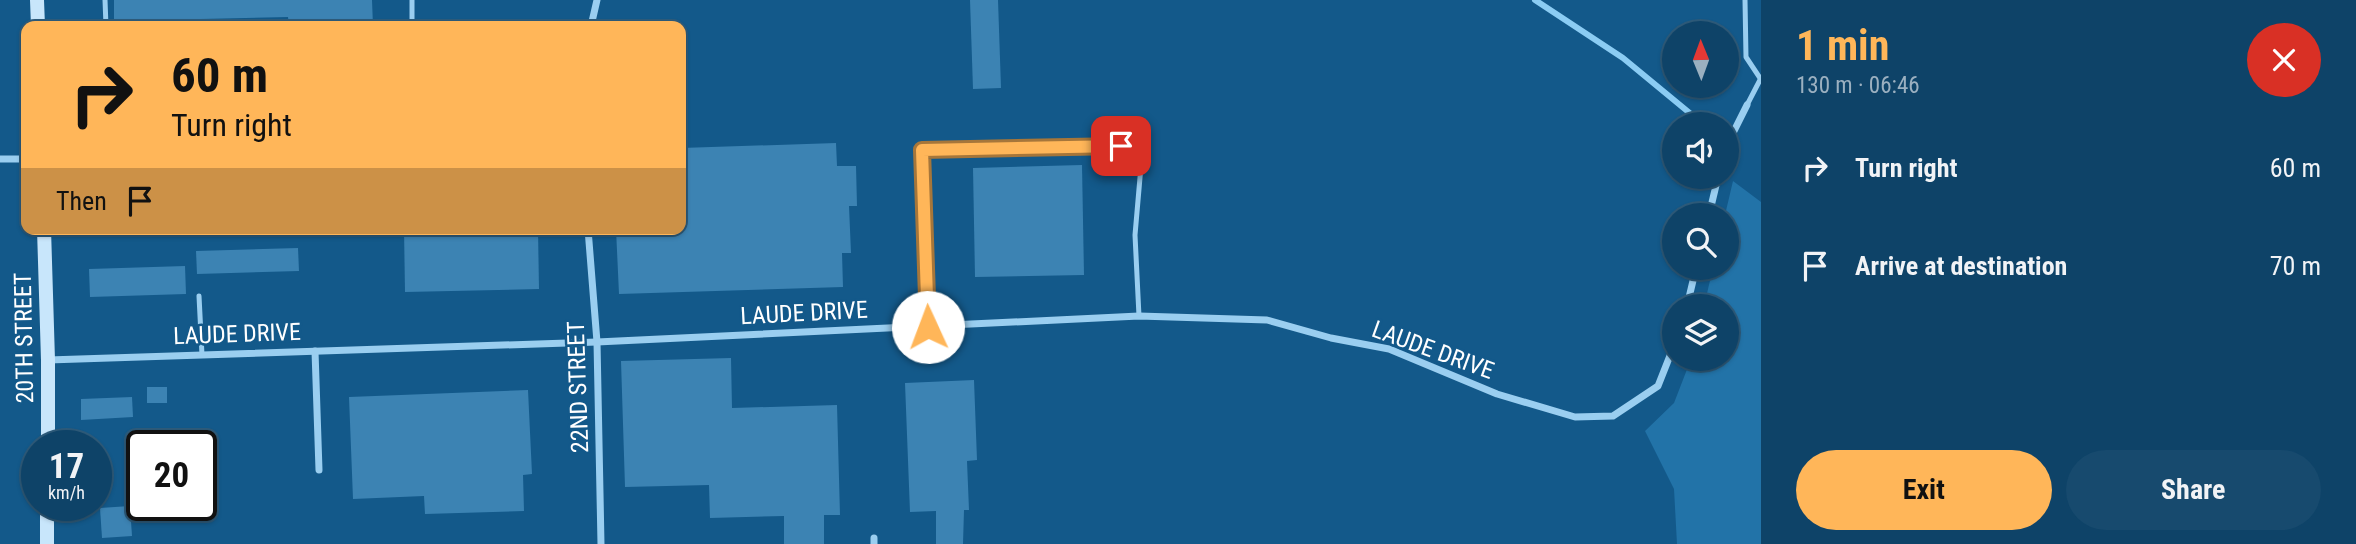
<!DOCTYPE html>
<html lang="en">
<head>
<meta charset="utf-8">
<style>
	:root { --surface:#0e4368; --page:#174a6e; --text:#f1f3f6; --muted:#9bb0c0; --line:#2e5c7c; --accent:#ffb659 }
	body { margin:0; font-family:"Roboto Condensed",sans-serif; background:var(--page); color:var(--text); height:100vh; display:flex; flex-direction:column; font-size:26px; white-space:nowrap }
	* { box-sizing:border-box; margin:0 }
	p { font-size:23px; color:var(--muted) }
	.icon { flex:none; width:38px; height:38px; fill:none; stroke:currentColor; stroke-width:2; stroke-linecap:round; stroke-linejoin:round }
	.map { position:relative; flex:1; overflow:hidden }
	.side { display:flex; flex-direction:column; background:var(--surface); width:595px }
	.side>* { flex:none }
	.banner { position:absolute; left:21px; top:21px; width:665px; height:214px; border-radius:14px; box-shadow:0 2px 5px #0004,0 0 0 2px var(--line); background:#ffb659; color:#111; overflow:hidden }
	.needle { width:46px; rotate:359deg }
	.fabs { position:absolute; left:1662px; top:21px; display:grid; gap:14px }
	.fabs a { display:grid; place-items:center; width:77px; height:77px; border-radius:50%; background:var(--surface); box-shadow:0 2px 5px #0004,0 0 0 2px var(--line); font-size:35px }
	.speed { position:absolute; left:21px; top:430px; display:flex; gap:14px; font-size:35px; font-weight:700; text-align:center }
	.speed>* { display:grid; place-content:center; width:91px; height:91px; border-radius:50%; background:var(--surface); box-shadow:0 2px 5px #0004,0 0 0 2px var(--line); line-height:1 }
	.speed small { font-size:18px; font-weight:400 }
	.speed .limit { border:4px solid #111; border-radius:10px; background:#fff; color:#111 }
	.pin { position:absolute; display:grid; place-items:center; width:60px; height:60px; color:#fff; margin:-30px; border-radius:14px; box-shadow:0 4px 10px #0006 }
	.me { position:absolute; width:77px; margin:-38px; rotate:358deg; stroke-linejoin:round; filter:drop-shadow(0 0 5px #0008) }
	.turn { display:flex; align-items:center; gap:24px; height:147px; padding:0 35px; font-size:32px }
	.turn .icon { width:91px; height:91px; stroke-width:2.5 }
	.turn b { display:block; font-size:49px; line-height:60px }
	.then { display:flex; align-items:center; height:66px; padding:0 35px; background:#0003; gap:14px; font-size:26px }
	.round { display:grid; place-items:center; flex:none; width:74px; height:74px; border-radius:37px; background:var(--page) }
	.head { display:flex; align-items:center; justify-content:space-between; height:119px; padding:0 35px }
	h1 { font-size:42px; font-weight:700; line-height:52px; color:var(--accent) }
	.button { display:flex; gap:14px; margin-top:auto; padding:14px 35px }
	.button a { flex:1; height:80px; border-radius:42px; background:var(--accent); color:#111; font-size:28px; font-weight:700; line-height:80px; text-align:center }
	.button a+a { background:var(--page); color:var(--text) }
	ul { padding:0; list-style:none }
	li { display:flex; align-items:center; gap:21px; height:98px; padding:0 35px }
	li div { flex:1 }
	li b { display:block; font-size:26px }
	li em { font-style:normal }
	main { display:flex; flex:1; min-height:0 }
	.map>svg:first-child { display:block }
</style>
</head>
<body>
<main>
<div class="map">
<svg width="1761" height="544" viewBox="0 0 1761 544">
	<rect width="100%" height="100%" fill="#13598a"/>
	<path fill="#2273a8" d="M1733 181 1761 202V544H1677L1674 489 1645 431 1674 403 1691 359H1727V306H1704L1713 268H1727V215H1725Z"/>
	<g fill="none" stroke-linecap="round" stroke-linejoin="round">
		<path stroke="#8bccf3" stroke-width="6" d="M1535 0 1623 58 1703 124"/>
	</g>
	<g fill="#3c83b3">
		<path d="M114 0H372L373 26H289L288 17 114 21Z"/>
		<path d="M970 0H998L1001 88 973 89Z"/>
		<path d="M836 143 837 166H856L857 206H849L851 253H842L843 287 619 294 616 229H681V148Z"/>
		<path d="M1082 165 1084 275 975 277 973 168Z"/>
		<path d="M404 229H538L539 289 405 292Z"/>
		<path d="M298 248 299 271 197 274 196 251Z"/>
		<path d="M185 266 186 294 90 297 89 269Z"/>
		<path d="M731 358 732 408 837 405 840 515H824V544H784V516L710 518 709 485 625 487 621 361Z"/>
		<path d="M974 380 977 460 967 461 969 510H964L963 544H936V511L910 512 905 383Z"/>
		<rect x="147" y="387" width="20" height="16"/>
		<path d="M528 390 532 474 523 475 524 511 425 514 424 496 353 499 349 397Z"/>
		<path d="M132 397 133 417 81 420V399Z"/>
		<path d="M130 506 132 536 102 538 100 508Z"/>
	</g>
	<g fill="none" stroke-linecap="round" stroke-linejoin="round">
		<g stroke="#9acef0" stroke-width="5">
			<path d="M105 0 106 26"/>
			<path d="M412 0V26"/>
			<path d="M1745 0 1746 57 1760 78"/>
			<path d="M1747 105 1761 78"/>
			<path d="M199 296 202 355"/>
			<path d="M928 327 922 150 1121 146 1141 166 1135 235 1139 316"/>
		</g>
		<g stroke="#9acef0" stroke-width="7">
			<path d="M591 26 597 0"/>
			<path d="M1727 145 1747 105"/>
			<path d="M0 159H26"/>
			<path d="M1709 215 1718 177"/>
			<path d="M588 229 597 342 601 544"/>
			<path d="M1687 306 1696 268"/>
			<path d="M315 351 319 470"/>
			<path d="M48 360 597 342 1139 316 1267 320 1331 338 1389 349 1497 394 1575 417 1613 416 1658 386 1675 343"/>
			<path d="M874 538V544"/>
		</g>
		<g stroke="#c8e6fb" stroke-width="14">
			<path d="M37 0 38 26"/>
			<path d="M44 229 48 360V446"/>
			<path d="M47 544V506"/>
		</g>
	</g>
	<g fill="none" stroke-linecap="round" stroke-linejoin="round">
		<g stroke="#a6763a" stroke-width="18">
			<path id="route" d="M928 327 922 150 1121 146"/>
		</g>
		<use href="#route" stroke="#ffb659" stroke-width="12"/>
	</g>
	<g text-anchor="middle" stroke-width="5" stroke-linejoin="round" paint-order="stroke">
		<g font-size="24" fill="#fff" stroke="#13598a">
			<text transform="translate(804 313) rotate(-3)" y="8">LAUDE DRIVE</text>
			<text transform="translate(237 334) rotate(-2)" y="8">LAUDE DRIVE</text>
			<text transform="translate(24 338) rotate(-91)" y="8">20TH STREET</text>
			<text transform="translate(1433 350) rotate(20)" y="8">LAUDE DRIVE</text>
			<text transform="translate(578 387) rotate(-92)" y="8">22ND STREET</text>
		</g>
	</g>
</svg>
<div class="fabs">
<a><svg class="needle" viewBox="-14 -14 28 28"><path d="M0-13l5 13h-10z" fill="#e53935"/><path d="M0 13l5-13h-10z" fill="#9bb0c0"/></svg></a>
<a><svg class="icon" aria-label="sound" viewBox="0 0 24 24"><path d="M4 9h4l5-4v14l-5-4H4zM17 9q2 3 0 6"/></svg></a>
<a><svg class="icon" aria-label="search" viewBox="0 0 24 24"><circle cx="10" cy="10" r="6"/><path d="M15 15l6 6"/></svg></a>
<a><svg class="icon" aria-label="layers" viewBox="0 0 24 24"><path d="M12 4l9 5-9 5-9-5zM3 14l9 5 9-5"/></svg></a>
</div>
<div class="speed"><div>17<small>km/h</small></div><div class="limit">20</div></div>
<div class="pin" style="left:1121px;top:146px;background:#d93025"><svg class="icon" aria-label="arrive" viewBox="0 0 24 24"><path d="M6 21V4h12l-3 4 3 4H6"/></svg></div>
<svg class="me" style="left:928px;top:327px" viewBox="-20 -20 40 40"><circle r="19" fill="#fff"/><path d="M0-13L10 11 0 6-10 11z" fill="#ffb659"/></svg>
<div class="banner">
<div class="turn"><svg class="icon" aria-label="right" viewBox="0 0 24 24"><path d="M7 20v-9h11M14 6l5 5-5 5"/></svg><div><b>60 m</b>Turn right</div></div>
<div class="then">Then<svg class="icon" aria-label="arrive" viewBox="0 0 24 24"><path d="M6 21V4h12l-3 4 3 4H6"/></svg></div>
</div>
</div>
<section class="side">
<div class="head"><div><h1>1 min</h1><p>130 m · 06:46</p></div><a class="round" style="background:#d93025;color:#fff"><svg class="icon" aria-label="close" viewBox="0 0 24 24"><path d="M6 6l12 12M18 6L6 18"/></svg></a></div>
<ul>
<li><svg class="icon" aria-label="right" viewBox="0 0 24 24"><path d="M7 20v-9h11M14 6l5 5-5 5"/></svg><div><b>Turn right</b></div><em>60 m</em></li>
<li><svg class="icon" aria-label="arrive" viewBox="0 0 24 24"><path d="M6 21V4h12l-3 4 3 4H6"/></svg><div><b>Arrive at destination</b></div><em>70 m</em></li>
</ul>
<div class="button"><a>Exit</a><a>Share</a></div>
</section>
</main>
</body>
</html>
